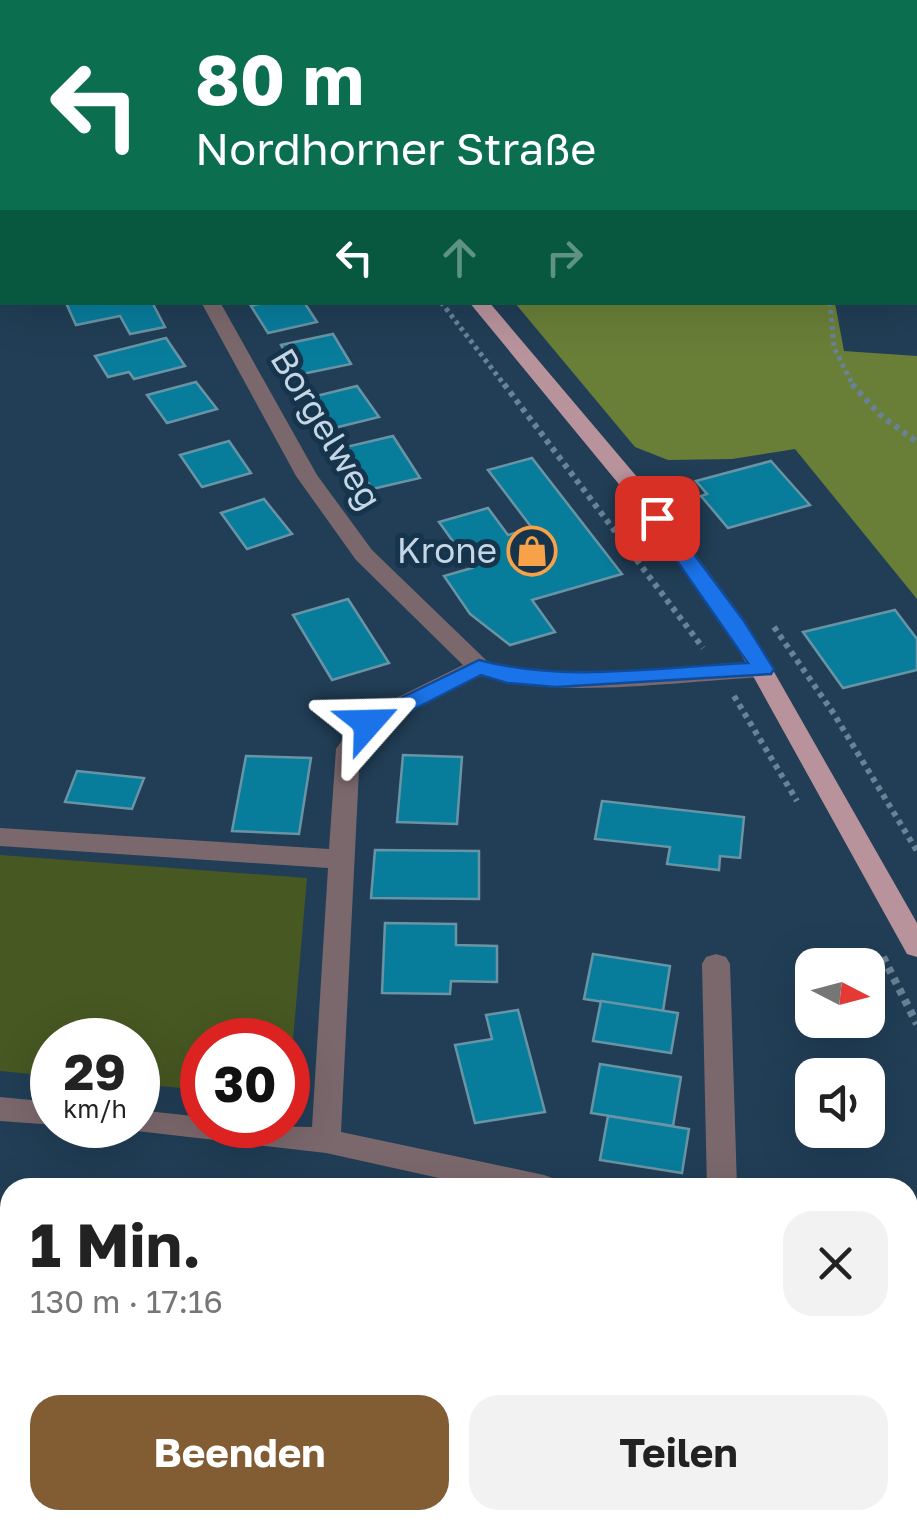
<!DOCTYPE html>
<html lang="de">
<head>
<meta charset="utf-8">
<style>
	:root { --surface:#fff; --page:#f2f2f2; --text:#222; --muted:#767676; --accent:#825c33 }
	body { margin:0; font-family:"Golos Text",sans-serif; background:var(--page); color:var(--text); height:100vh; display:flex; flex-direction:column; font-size:38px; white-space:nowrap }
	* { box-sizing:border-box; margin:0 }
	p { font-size:32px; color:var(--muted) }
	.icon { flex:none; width:55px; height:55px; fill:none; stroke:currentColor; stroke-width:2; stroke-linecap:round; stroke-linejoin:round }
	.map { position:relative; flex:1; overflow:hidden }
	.details { position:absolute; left:0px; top:1178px; width:918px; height:352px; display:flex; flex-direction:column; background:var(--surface); border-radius:30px 30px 0 0; box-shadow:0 10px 40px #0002 }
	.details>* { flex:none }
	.guide { position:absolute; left:0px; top:0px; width:918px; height:305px; box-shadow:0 10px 40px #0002; background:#0b6e4f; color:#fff; overflow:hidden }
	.needle { width:65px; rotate:96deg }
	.buttons { position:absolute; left:795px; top:948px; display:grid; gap:20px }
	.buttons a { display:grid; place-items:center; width:90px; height:90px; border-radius:20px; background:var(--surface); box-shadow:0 10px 40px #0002; font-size:50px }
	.speed { position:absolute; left:30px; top:1018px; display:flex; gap:20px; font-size:50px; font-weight:700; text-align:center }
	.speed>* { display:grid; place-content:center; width:130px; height:130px; border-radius:50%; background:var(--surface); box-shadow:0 10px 40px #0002; line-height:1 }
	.speed small { font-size:25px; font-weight:400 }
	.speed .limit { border:15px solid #d22; background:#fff; color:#111 }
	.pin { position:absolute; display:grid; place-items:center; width:85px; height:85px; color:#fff; margin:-42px; border-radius:20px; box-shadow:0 5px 15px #0006 }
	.me { position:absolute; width:110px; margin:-55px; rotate:65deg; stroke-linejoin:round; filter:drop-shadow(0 0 8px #0008) }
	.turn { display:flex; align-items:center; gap:35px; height:210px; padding:0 30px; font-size:45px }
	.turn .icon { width:130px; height:130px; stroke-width:2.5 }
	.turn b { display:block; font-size:70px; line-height:85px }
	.lanes { display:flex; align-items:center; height:95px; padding:0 30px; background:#0003; justify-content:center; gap:50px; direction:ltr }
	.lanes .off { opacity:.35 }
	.round { display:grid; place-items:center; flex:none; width:105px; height:105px; border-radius:30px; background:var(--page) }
	.summary { display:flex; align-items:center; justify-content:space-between; height:170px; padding:0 30px }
	h1 { font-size:60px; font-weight:700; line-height:75px }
	.button { display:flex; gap:20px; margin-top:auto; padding:20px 30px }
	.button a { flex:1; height:115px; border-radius:30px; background:var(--accent); color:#fff; font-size:40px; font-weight:700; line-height:115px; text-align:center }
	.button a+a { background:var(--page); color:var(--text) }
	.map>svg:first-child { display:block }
</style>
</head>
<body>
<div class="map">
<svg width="917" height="1529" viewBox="0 0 917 1529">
	<rect width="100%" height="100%" fill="#213e56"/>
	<g fill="#475822">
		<path d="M0 855 307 878 288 1098V1040H202V1090L138 1084V1040H52V1076L0 1071Z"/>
		<path d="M10 1393V1520H368L388 1529H0V1405Z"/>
	</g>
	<g fill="#697f38">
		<path d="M279 0H812L813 2H279Z"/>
		<path d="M515 303H835L844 351 917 356V599L795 449 732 459 668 460 635 447Z"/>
	</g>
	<g fill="#087c9b" stroke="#6894a5" stroke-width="2.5">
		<path d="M152 302 165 327 130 334 120 316 76 325 66 303Z"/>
		<path d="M267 302H304L317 322 268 333 251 306Z"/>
		<path d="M333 334 351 364 297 375 281 345Z"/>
		<path d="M166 338 185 366 134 379 129 372 108 377 95 356Z"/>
		<path d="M196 382 217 409 167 423 147 395Z"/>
		<path d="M357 386 379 417 330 429 308 398Z"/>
		<path d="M393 436 420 478 372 489 346 447Z"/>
		<path d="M229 441 251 473 202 487 180 455Z"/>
		<path d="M532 458 622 574 532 600 555 632 510 645 470 614 444 576 472 568 439 522 488 508 508 535 532 528 488 470Z"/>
		<path d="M771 461 810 505 728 528 701 496 707 494 696 481Z"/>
		<path d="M264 499 292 534 247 549 221 513Z"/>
		<path d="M348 599 389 663 332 680 293 615Z"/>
		<path d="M895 610 917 639V670L843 688 803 632Z"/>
		<path d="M403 755 462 757 457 824 397 822Z"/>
		<path d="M246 756 311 758 299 834 232 831Z"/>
		<path d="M77 771 144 778 132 809 65 802Z"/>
		<path d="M602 801 744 817 740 858 720 856 719 870 667 864 670 847 595 839Z"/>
		<path d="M375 850 479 851V899L371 898Z"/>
		<path d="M385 923 456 924V945L497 946V982L451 981 450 994 382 993Z"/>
		<path d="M593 954 670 966 663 1011 584 999Z"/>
		<path d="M601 1001 678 1013 671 1053 593 1041Z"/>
		<path d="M518 1010 545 1112 475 1123 455 1045 492 1039 486 1015Z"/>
		<path d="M600 1064 681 1077 673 1126 591 1113Z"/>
		<path d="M608 1116 689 1129 682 1173 600 1160Z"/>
		<path d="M0 1275 10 1276 0 1323Z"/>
		<path d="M917 1318V1529H609L608 1520H908V1319Z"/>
	</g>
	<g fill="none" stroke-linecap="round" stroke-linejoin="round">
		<g stroke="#6a8296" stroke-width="5" stroke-dasharray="4 4" stroke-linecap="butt">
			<path d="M441 302 506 387"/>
			<path d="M830 302 834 348 854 387"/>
		</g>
		<g stroke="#6a8296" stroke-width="6" stroke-dasharray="5 5" stroke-linecap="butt">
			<path d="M504 384 703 648"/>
			<path d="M852 384 880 415 917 442"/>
			<path d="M774 627 834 714 917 851"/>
			<path d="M734 696 797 801"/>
		</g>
		<path stroke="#6a8296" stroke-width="8" stroke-dasharray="6 6" stroke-linecap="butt" d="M883 957 917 1024"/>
		<g fill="#7b686c" fill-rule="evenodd">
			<path d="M815 0H832L833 2H817Z"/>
			<rect x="915" y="108" width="2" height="10"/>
			<rect x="0" y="173" width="2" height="10"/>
			<rect x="915" y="235" width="2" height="12"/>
			<path d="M201 302H220L317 475 372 550 487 661C558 684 686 665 763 661L775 669 763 677C682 681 556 700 481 676L376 729 360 750 341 1132 544 1175 555 1179 559 1188H484L326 1153 128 1130 125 1125H138V1110L202 1117V1125L312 1127 328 868 0 846V828L329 849 336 749 358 717 463 665 356 560 296 476Z"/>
			<path d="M716 954 726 957 730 964 737 1188H707L702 964 706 957Z"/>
			<path d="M0 1097 52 1102 55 1125 0 1121Z"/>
			<path d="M908 1242 917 1243V1269L908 1268Z"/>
		</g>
		<g fill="#b8939b" fill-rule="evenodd">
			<path d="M229 0H246L247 2H231Z"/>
			<path d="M469 302H489L643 484 745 621 917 923V957L907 954 727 629 627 494Z"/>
		</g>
	</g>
	<path fill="#1a73e8" stroke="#114b97" stroke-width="2.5" d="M657 512 664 514 744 621 774 669 771 674 556 687 507 683 481 675 375 729H360L356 723 360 718 479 660C565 683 660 667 748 663L647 518Z"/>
	<defs>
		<g id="shop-ring" transform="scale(2.5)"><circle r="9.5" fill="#16344b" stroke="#f7a248" stroke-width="1.5"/><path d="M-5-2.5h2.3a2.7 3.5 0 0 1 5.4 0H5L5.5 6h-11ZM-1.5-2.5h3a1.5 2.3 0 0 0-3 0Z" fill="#f7a248"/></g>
	</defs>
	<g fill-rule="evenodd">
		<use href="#shop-ring" x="532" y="551"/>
	</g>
	<g text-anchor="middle" stroke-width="10" stroke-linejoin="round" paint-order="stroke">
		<g font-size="35" fill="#c5d6e5" stroke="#16344b">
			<text transform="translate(326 429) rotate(59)" y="12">Borgelweg</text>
		</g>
		<g font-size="35" fill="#c5d6e5" stroke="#16344b" text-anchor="end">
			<text x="497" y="563">Krone</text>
		</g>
	</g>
</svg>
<div class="buttons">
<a><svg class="needle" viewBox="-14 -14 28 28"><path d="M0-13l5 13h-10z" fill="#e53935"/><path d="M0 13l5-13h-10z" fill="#767676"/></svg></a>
<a><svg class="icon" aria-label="sound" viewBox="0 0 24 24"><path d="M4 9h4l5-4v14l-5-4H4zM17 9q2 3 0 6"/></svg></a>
</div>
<div class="speed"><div>29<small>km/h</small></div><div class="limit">30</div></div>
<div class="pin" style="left:657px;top:518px;background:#d93025"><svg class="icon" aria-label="arrive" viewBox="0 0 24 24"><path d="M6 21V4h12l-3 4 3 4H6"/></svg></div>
<svg class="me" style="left:368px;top:723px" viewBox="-20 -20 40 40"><path d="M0-17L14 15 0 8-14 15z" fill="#1a73e8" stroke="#fff" stroke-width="4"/></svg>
<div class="guide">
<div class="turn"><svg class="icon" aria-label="left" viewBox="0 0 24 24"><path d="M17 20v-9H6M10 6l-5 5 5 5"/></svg><div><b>80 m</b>Nordhorner Straße</div></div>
<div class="lanes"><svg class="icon" aria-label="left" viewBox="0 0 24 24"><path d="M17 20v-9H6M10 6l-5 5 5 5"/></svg><svg class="icon off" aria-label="ahead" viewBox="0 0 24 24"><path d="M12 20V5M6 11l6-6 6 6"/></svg><svg class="icon off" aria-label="right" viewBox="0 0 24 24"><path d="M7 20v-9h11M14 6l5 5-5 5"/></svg></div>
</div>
<section class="details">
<div class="summary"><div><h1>1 Min.</h1><p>130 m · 17:16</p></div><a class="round"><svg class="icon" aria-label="close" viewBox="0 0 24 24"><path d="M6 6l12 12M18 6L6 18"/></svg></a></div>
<div class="button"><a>Beenden</a><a>Teilen</a></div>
</section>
</div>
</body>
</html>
